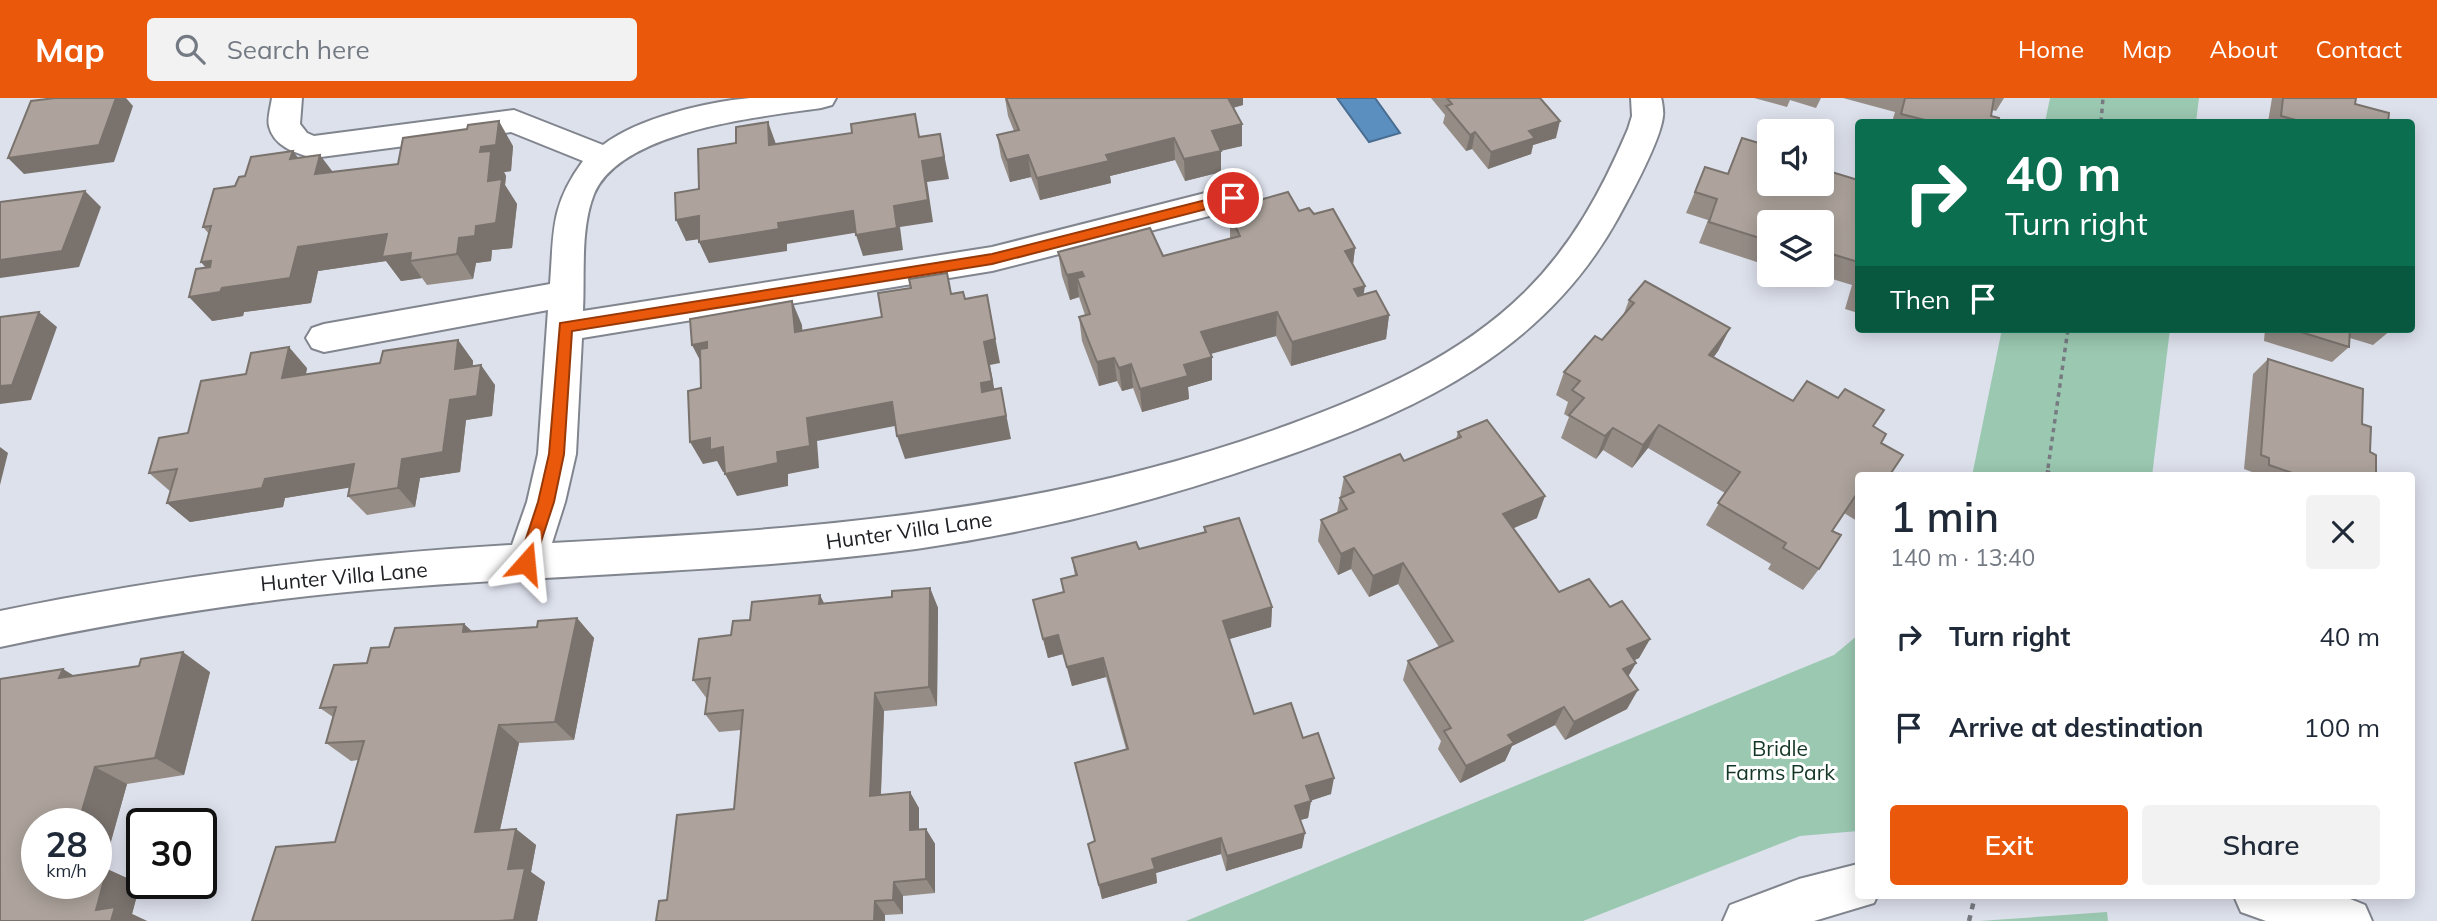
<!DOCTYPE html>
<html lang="en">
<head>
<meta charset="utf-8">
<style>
	:root { --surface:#fff; --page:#f2f2f3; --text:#1f2937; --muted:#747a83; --accent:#ea580c }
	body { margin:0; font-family:Mulish,sans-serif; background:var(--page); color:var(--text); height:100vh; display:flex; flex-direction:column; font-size:26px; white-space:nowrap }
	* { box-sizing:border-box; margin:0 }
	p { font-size:23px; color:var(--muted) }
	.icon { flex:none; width:38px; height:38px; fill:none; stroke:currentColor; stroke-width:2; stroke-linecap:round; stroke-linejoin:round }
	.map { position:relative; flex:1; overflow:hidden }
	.sheet { position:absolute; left:1855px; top:374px; width:560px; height:427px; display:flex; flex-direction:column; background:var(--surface); border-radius:7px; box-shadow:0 4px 18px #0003 }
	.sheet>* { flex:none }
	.guide { position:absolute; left:1855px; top:21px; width:560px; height:214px; border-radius:7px; box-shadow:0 4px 18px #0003; background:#0b6e4f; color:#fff; overflow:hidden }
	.buttons { position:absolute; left:1757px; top:21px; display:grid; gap:14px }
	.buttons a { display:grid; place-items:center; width:77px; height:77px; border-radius:7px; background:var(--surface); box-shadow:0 4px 18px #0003; font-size:35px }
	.speed { position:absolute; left:21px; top:710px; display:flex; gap:14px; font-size:35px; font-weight:700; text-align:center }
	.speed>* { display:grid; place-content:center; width:91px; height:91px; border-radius:50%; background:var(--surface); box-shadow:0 4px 18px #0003; line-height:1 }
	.speed small { font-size:18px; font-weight:400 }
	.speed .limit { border:4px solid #111; border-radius:10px; background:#fff; color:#111 }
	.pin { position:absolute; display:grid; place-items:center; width:60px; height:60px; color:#fff; margin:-30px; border:4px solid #fff; border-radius:50%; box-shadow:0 2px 7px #0007 }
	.me { position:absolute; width:77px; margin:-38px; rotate:18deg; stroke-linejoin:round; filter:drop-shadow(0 0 5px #0008) }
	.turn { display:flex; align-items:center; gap:24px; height:147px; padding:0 35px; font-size:32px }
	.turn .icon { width:91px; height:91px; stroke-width:2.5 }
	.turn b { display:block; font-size:49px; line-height:60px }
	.then { display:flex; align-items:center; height:66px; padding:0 35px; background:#0003; gap:14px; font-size:26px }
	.round { display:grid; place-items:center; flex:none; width:74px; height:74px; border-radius:7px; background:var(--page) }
	.overview { display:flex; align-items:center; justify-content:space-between; height:119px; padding:0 35px }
	h1 { font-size:42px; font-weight:600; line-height:52px }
	.cta { display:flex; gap:14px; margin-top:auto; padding:14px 35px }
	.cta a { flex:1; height:80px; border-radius:7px; background:var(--accent); color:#fff; font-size:28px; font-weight:600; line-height:80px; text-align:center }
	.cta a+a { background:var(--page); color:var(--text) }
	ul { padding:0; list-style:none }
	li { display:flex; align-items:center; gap:21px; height:91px; padding:0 35px }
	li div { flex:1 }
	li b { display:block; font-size:26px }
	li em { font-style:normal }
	header { display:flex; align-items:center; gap:42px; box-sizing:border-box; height:98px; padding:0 35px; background:var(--accent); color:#fff }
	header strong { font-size:33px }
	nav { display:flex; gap:38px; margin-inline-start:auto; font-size:24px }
	.search { width:490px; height:63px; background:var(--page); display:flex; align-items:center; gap:18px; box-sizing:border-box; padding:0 24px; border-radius:7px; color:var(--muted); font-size:26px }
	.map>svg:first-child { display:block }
</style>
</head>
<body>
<header>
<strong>Map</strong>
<div class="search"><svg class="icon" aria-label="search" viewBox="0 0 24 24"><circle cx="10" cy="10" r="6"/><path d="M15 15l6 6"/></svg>Search here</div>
<nav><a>Home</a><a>Map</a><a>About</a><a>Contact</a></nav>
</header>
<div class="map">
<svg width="2437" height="823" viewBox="0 0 2437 823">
	<rect width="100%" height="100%" fill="#dde1ec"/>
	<g fill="#9bc8b1">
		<path d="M2050 0H2199L2196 24H2045Z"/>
		<path d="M2002 231H2170L2152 378H1972Z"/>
		<path d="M1858 537V733L1800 738 1583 823H1186L1834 557Z"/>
		<path d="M2107 814 2108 823H1979Z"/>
	</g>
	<path fill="#5a8fc0" stroke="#496e92" stroke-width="2" d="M1337 0H1375L1400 35 1369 44Z"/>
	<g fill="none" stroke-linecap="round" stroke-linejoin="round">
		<g stroke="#81858e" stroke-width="4">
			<g id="minor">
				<path d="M272 0H302L300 26 307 35 314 38 514 12 603 47C638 20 706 4 750 0 778 0 808 0 836 0L832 7 821 10C760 19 621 32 594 96 580 131 585 176 583 213L992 149 1233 88 1245 92 1249 100 1245 108 1233 112 992 173 582 240 576 356 565 404 552 445C810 431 1046 416 1291 326 1375 295 1460 258 1524 195 1572 148 1602 92 1628 31L1632 18 1631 0H1661C1662 1 1664 17 1663 18 1661 42 1630 98 1618 120 1545 252 1422 310 1286 358 1166 401 1042 433 916 451 734 475 550 476 368 492 244 503 122 523 0 549V513C169 478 340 457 512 447L527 404 538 356 548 212 324 254 312 250 306 240 312 230 324 226 550 186C554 134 550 108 583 63L511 34 313 60C296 55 274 49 269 28 267 21 271 8 272 0Z"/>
				<path d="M1858 766V798H1877L1874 805 1814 823H1723L1730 807 1799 781Z"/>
				<path d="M2234 798H2343L2365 807 2372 823H2266L2241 814Z"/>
			</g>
		</g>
		<g stroke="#777a81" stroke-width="3.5" stroke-dasharray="4.5 4.5" stroke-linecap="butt">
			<path d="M2101 24 2103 0"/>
			<path d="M2048 370 2068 231"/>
		</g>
		<g stroke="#777a81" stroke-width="4.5" stroke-dasharray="6 6" stroke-linecap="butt">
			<path d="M2047 378 2049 369"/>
			<path d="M1969 823 1975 798"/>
		</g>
		<use href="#minor" fill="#fff" fill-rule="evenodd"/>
	</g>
	<g fill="#958c86">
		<path d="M1005 0H1243V7L1233 10 1242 48 1221 52V74L1185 83 1175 62 1110 78 1111 85 1040 102 1031 79 1010 84 1001 59 997 37 1014 33 1008 18Z"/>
		<path d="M1431 0H1540L1556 40 1533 47 1531 56 1488 71 1472 51 1466 53 1443 25 1445 17Z"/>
		<path d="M1754 0H1821L1816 10 1790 2 1787 9Z"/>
		<path d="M1843 0H2004L1996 13 1992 12 1991 18 1998 24H1892L1895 14Z"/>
		<path d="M2272 0H2356L2355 6 2388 24H2268Z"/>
		<path d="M1742 40 1769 86 1858 82V215L1845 211 1852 187 1819 177H1822V124H1769V168L1699 145 1708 122 1686 115 1705 69 1727 76Z"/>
		<path d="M513 48 511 73 504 74 506 78 505 87 517 106 512 150 492 152 491 163 476 165 473 181 427 187 422 180 401 183 386 163 318 173 311 205 244 214 243 218 212 223 206 170 201 164 209 136 203 129 235 88 298 60 333 74 398 66Z"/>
		<path d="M1256 103 1314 116 1355 150 1353 166 1364 197 1389 217 1386 241 1291 268 1276 238 1211 256 1212 259V282L1188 289 1189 301 1142 314 1133 290 1122 293 1117 283 1099 288 1082 243 1079 219 1085 217 1079 199 1070 202 1062 178 1058 154 1163 158 1230 141V117L1255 111Z"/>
		<path d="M1629 202 1730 230 1718 253 1714 259 1793 303 1873 328 1858 378V421L1857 423 1844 415 1832 433 1819 471 1803 492 1768 471 1771 466 1706 427 1725 395 1648 350 1632 370 1603 352 1596 361 1561 340 1569 319 1564 316 1568 304 1556 297 1564 274 1602 242 1623 218Z"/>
		<path d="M2265 231H2391V232L2373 247 2350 240 2349 249 2332 264 2264 243Z"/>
		<path d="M458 242 473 263V268L495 287 492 318 466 322 460 374 420 380 415 409 367 417 348 398 350 389 285 400 283 409 190 424 167 405 171 394 149 375 188 335 307 270 306 276 380 265Z"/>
		<path d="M2268 261 2362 326 2376 378H2252V374L2244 371 2253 276Z"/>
		<path d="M1458 334 1537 420 1513 430 1559 494 1610 509 1650 541 1639 560 1634 562 1636 565 1628 578 1627 611 1565 642 1555 627 1512 648 1505 663 1460 685 1438 651 1441 643 1403 582 1408 563 1439 549 1398 486 1369 499 1351 471 1338 477 1318 443 1321 422 1337 415 1344 379 1404 363 1456 341Z"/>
		<path d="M1204 429 1272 509 1271 529 1229 541 1254 616 1303 640 1331 696 1311 702 1308 720 1300 722 1302 750 1226 773 1221 756 1156 775 1157 785 1102 801 1088 746 1095 744 1126 651 1106 579 1072 588 1063 556 1048 560 1033 502 1064 495 1061 481 1075 478 1072 460 1139 451 1204 434Z"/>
		<path d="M930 490 938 510 937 608 884 613 881 697 919 710V731H926L935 746V795L903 798V816L885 817V823H656L667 802 734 711 741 632 719 634 705 616 707 601 693 582 731 537 750 522 824 505 892 499Z"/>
		<path d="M577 520 594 540 574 642 519 645 500 732 516 731 536 747 531 774 545 784 537 823H252L335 744 358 662 351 663 326 645 333 619 320 610 367 565 389 549 464 526 472 533 537 529Z"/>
		<path d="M210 574 184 677 127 686 103 772 107 771 140 786 132 816 147 823H0L73 578Z"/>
	</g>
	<g fill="#79726d">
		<path d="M116 0H126L133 8 114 64 24 76 8 60Z"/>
		<path d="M1223 0H1243V7L1223 12Z"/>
		<path d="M499 23 513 48 511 73 504 74 506 78 505 87 517 106 512 150 492 152 491 163 476 165 473 181 457 156 459 140 476 128 488 83 480 54 481 49Z"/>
		<path d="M1560 23 1556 40 1533 47 1531 56 1488 71 1491 54 1529 33Z"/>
		<path d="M768 24 776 46 777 69 769 47Z"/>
		<path d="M1242 26V48L1212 55V33Z"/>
		<path d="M1475 34 1472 51 1466 53 1470 37Z"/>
		<path d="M940 36 949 81 927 84 933 124 900 129 903 152 863 158 856 137 894 108 922 63Z"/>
		<path d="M1174 40 1175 62 1110 78 1111 85 1040 102 1037 80 1106 57Z"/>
		<path d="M293 53 312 78 290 61Z"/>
		<path d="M1221 53V74L1185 83 1184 61Z"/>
		<path d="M320 57 339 82 315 76Z"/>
		<path d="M1028 57 1031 79 1010 84 1007 62Z"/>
		<path d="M85 93 101 109 79 169 0 180V162Z"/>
		<path d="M853 113 860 134 787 146V153L709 165 699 144 778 125Z"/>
		<path d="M699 118 708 140 686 143 676 122Z"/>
		<path d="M387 136 411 155 410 163 422 180 401 183 386 163 318 173 311 205 244 214 243 218 212 223 189 199 298 149Z"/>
		<path d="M1355 150 1352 175 1345 153Z"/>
		<path d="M211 163 224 189 201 164Z"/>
		<path d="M1082 174 1085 198 1077 180 1079 199 1070 202 1067 177Z"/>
		<path d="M1365 188 1361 212 1354 191Z"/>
		<path d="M987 197 1000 265 990 267 997 306 986 309 981 285 984 244Z"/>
		<path d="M792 203 802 227 804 258 795 234Z"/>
		<path d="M39 214 57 229 31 302 0 306V288Z"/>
		<path d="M1277 214 1276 238 1202 258 1201 234Z"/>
		<path d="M1389 217 1386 241 1291 268 1292 244Z"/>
		<path d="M1730 230 1718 253 1697 280 1709 257Z"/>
		<path d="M458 242 473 263 470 291 455 271Z"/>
		<path d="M707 244 719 268 704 270 692 247Z"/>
		<path d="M289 249 307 270 301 300 282 280Z"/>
		<path d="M1212 259V282L1188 289 1189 301 1142 314 1140 291 1184 267Z"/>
		<path d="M1114 260 1117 283 1099 288 1097 264Z"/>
		<path d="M1131 266 1133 290 1122 293 1119 270Z"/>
		<path d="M481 267 495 287 492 318 466 322 460 374 420 380 415 409 398 390 402 361 450 302Z"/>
		<path d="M1001 290 1011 341 905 361 897 338Z"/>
		<path d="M892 304 900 327 817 343 819 370 788 376V388L737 398 725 376 777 354 807 320Z"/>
		<path d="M1659 327 1648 350 1632 370 1643 347Z"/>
		<path d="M1613 330 1603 352 1596 361 1605 338Z"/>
		<path d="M710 340 723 349 735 372 723 374 717 363 703 366 690 344Z"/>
		<path d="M0 349 8 355 0 387Z"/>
		<path d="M354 366 372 386 285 400 283 409 190 424 167 405 265 381Z"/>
		<path d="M1545 398 1537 420 1496 438 1503 416Z"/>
		<path d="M1354 450 1351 471 1338 477 1341 456Z"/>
		<path d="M1403 465 1398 486 1369 499 1373 478Z"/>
		<path d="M930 490 938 510 937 608 929 589Z"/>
		<path d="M820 497 830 517 819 506Z"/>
		<path d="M1272 509 1271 529 1223 543V523Z"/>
		<path d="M577 520 594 540 574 642 555 624Z"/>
		<path d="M464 526 484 546 463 534Z"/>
		<path d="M1058 537 1063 556 1048 560 1043 541Z"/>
		<path d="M1650 541 1639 560 1616 571 1627 551Z"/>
		<path d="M183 554 210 574 184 677 155 660Z"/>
		<path d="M1103 560 1106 579 1072 588 1067 569Z"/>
		<path d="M1636 565 1625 584 1623 571Z"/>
		<path d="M63 571 94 590 59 580Z"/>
		<path d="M1638 592 1627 611 1565 642 1574 624Z"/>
		<path d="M875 595 884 613 880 714 870 698Z"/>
		<path d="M1564 609 1555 627 1512 648 1505 663 1460 685 1466 668 1508 637Z"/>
		<path d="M499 627 519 645 496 749 475 734Z"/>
		<path d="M95 669 127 686 97 793 96 786V726H78Z"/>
		<path d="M1334 680 1331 696 1304 705 1306 688Z"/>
		<path d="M910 694 919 710V748L910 732Z"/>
		<path d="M1311 703 1308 720 1293 724 1295 708Z"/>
		<path d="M516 731 536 747 531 774 545 784 537 823H516L514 822 508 771Z"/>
		<path d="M926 731 935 746V795L926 781Z"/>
		<path d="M1305 735 1302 750 1226 773 1227 758Z"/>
		<path d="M1221 740V756L1156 775 1157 785 1102 801 1099 787 1152 761Z"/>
		<path d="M107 771 140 786 132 816 147 823H111L96 812Z"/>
		<path d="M894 784 903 798V816L893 802Z"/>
		<path d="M875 803 885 817V823H874Z"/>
	</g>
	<g fill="#ada39c" stroke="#79726d" stroke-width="2">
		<path d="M55 0H116L99 47 8 60 31 3Z"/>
		<path d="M1006 0H1228L1242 26 1212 33 1221 53 1184 61 1174 40 1106 57 1109 63 1037 80 1028 57 1007 62 997 37 1019 32Z"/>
		<path d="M1447 0H1540L1560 23 1529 33 1535 40 1491 54 1475 34 1470 37 1446 8 1452 6Z"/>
		<path d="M1905 0H1994L1991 18 1999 20 1998 24H1933L1901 16Z"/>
		<path d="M2283 0H2356L2355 6 2389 15 2388 24H2303L2281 18Z"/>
		<path d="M915 16 919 39 940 36 944 59 922 63 928 102 894 108 897 130 856 137 853 113 778 125 779 131 699 144V118L676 122 675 95 699 91 698 51 736 45V29L768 24 769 47 852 35 851 26Z"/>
		<path d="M499 23 496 47 481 49 480 54 491 53 488 83 502 81 496 125 476 128 475 138 459 140 457 156 410 163 411 155 382 159 387 136 298 149 290 180 222 190 220 194 189 199 196 171 210 169 211 163 201 164 211 128 203 129 214 91 235 88 239 79 245 78 251 59 293 53 290 61 320 57 315 76 398 66 403 40 467 31 468 27Z"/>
		<path d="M1742 40 1769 48V86H1822V71L1858 82V164L1822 153V124H1769V143L1709 124 1717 101 1695 94 1705 69 1728 76Z"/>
		<path d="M85 93 62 153 0 162V104Z"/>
		<path d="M1288 94 1299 113 1309 110 1314 116 1333 111 1355 150 1345 153 1365 188 1354 191 1358 198 1376 193 1389 217 1292 244 1277 214 1201 234 1212 259 1184 267 1188 278 1140 291 1131 266 1119 270 1114 260 1097 264 1079 219 1090 216 1077 180 1084 178 1082 174 1067 177 1058 154 1150 130 1163 158 1240 138 1230 117 1259 110 1256 103Z"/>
		<path d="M947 175 951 196 963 194 965 201 987 197 995 241 984 244 992 283 981 285 982 294 1001 290 1006 318 897 338 892 304 807 320 810 348 777 354 778 365 725 376 723 349 710 352V340L690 344 688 293 701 290 700 251 707 250V244L692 247 690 221 792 203 795 234 882 219 878 195 911 190 909 181Z"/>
		<path d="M1645 183 1730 230 1709 257 1793 303 1807 283 1838 300 1845 291 1884 312 1873 328 1886 336 1881 345 1903 357 1889 378H1858V394L1832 433 1841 437 1819 471 1783 450 1786 445 1718 405 1740 374 1659 327 1643 347 1613 330 1605 338 1569 317 1584 300 1572 292 1580 283 1564 274 1595 238 1602 242 1634 205 1629 202Z"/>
		<path d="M39 214 12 287 0 288V219Z"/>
		<path d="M2291 231H2350L2349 249Z"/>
		<path d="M458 242 455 271 481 267 477 298 450 302 443 354 402 361 398 390 348 398 354 366 265 381 262 390 167 405 177 371 149 375 159 340 188 335 201 283 246 276 251 255 289 249 282 280 380 265 383 253Z"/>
		<path d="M2268 261 2363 291 2362 326 2371 329 2370 354 2376 357V378H2301L2269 367V360L2261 357Z"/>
		<path d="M1487 322 1545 398 1503 416 1559 494 1589 481 1610 509 1622 503 1650 541 1627 551 1636 565 1623 571 1638 592 1574 624 1564 609 1508 637 1514 645 1466 668 1444 633 1451 630 1408 563 1453 543 1403 465 1373 478 1354 450 1341 456 1321 422 1347 411 1340 400 1354 394 1344 379 1400 356 1404 363 1461 339 1458 334Z"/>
		<path d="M1239 420 1272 509 1223 523 1254 616 1291 605 1303 640 1318 635 1334 680 1306 688 1311 703 1295 708 1305 735 1227 758 1221 740 1152 761 1155 771 1099 787 1088 746 1095 743 1075 665 1128 651 1103 560 1067 569 1058 537 1043 541 1033 502 1064 494 1061 481 1077 477 1072 460 1136 444 1139 451 1206 434 1204 429Z"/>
		<path d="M930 490 929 589 875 595 870 698 910 694V732L926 731V781L894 784 893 802 875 803 874 823H656L659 803 667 802 677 717 734 711 743 612 705 616 710 580 693 582 699 541 731 537 733 523 750 522 752 504 820 497 819 506 892 499V493Z"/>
		<path d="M577 520 555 624 499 627 475 734 516 731 508 771 525 770 514 822 499 823H252L276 749 335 744 364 643 326 645 336 609 320 610 334 567 367 565 371 550 389 549 395 530 464 526 463 534 537 529 538 523Z"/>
		<path d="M183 554 155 660 95 669 78 726H37V786H96V773L107 771 96 812 115 809 111 823H0V581L63 571 59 580 139 568 141 561Z"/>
	</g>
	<path fill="#ea580c" stroke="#983908" stroke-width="2" d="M1233 95 1240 100 1238 103 992 166 572 233 564 356 554 404 534 465 532 470H520L518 465 538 404 549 356 560 225 992 156Z"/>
	<g text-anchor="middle" stroke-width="6" stroke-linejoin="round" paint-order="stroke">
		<g font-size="21" fill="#202125" stroke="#fff">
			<text transform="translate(909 433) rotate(-8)" y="7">Hunter Villa Lane</text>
			<text transform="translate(344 479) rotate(-5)" y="7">Hunter Villa Lane</text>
		</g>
		<g font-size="21" fill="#123525" stroke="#fff">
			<text x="1780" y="658">Bridle<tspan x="1780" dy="24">Farms Park</tspan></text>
		</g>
	</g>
</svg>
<div class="buttons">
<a><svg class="icon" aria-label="sound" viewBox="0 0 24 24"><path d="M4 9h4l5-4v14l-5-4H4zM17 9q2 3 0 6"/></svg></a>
<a><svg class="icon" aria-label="layers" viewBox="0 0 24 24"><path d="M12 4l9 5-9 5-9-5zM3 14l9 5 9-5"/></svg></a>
</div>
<div class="speed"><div>28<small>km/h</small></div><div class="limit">30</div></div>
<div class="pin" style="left:1233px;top:100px;background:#d93025"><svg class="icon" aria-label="arrive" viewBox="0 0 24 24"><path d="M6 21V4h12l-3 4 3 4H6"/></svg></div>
<svg class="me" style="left:526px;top:465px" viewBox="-20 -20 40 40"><path d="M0-17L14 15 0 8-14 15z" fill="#ea580c" stroke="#fff" stroke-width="4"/></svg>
<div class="guide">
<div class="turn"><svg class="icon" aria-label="right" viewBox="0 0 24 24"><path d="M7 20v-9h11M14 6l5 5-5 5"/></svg><div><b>40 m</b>Turn right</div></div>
<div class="then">Then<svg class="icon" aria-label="arrive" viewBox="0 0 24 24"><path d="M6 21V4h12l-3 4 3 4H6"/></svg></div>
</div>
<section class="sheet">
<div class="overview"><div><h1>1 min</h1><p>140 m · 13:40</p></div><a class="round"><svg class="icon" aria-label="close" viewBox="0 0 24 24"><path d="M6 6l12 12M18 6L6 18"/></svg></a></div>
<ul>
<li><svg class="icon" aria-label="right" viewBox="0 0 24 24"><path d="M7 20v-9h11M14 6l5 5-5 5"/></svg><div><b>Turn right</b></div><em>40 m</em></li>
<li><svg class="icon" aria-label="arrive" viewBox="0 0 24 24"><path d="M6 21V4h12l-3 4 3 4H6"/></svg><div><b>Arrive at destination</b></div><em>100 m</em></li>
</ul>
<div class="cta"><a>Exit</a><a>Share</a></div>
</section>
</div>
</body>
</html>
